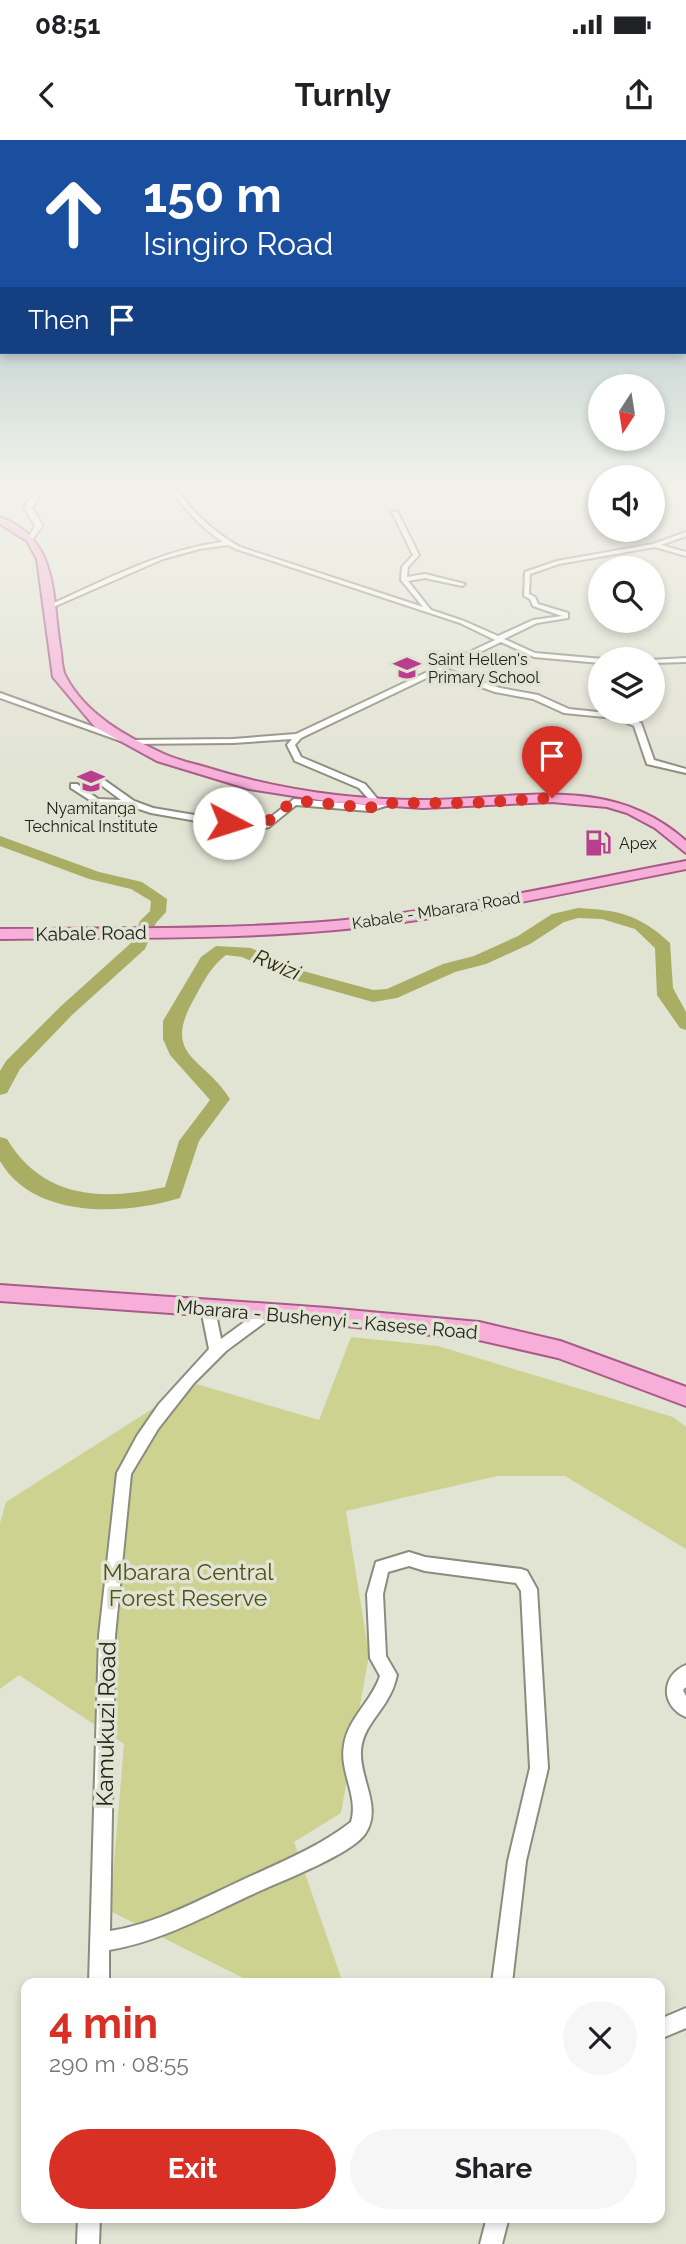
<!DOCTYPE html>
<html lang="en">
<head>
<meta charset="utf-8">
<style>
	:root { --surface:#fff; --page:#f6f6f6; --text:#202124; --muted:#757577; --accent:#d93025 }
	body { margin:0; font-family:Raleway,sans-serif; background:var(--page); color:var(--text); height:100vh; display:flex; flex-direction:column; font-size:26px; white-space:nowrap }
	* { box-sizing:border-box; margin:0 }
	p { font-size:23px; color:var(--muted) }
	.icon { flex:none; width:38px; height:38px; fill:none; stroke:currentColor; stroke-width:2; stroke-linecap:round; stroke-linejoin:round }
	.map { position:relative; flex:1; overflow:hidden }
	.side { position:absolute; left:21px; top:1838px; width:644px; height:245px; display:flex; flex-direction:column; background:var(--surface); border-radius:14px; box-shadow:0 4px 10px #0003 }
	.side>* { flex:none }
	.banner { position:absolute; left:0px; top:0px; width:686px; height:214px; box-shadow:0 4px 10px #0003; background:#1a4fa0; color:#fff; overflow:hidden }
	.needle { width:46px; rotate:192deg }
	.tools { position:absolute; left:588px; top:234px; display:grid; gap:14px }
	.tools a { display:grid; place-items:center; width:77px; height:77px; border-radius:50%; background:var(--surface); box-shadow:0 4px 10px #0003; font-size:35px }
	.pin { position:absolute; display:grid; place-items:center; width:60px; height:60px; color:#fff; margin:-72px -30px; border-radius:50% 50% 50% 0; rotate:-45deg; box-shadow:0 0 7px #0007 }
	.pin .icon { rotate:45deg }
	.me { position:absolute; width:77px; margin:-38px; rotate:95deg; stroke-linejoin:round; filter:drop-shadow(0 0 5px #0008) }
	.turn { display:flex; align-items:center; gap:24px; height:147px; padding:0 28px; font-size:32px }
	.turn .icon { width:91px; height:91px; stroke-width:2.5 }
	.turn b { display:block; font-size:49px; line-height:60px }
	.then { display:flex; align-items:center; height:66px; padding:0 28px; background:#0003; gap:14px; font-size:26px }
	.round { display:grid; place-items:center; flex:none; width:74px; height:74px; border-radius:37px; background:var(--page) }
	.headline { display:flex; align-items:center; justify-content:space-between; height:119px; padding:0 28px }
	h1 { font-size:42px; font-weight:700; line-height:52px; color:var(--accent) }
	.primary-button { display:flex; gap:14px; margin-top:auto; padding:14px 28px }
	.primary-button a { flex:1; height:80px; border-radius:42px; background:var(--accent); color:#fff; font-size:28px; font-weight:700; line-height:80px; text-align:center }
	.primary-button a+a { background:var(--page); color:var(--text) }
	.status { display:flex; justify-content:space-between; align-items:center; height:49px; padding:0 35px; background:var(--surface); direction:ltr }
	.status svg { height:19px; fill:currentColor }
	header { display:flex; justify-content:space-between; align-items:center; height:91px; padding:0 28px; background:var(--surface); font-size:32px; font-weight:700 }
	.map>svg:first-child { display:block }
</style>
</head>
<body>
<div class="status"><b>08:51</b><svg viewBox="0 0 49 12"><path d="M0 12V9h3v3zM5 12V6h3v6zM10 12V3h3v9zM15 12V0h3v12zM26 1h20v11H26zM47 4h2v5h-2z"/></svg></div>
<header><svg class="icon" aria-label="back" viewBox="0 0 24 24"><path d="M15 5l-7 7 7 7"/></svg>Turnly<svg class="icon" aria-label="share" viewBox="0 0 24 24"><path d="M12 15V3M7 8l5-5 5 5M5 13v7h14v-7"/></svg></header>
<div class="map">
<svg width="686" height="2104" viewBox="0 0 686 2104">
	<rect width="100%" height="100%" fill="#e1e3d3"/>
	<path fill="#ced291" d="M351 1197 438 1206 673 1277 686 1287V1409L565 1336H497L346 1371 369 1515 341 1673 294 1702 343 1843H253L110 1771 124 1604 19 1535 0 1549V1383L6 1362 193 1243 319 1280Z"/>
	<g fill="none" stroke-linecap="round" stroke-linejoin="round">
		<g fill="#aaad64" fill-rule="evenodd">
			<path d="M0 696 99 732 142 742 167 759 166 772 156 783 145 809 72 875 20 929 7 953 0 955V931L6 921 60 867 131 803 140 781 150 771 151 761 131 749 89 739 0 706Z"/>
			<path d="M578 768C619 770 640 775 670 803L673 848 686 872V890L680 888 657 855 655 808 635 789 602 779 578 778 564 782 530 804 486 824 455 832 397 858 373 862 291 839 242 817 226 815C210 827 203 843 194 859 161 917 204 917 230 959L199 1001 180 1058C125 1075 34 1080 0 1021V997L7 999C43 1059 102 1061 165 1047L179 1001 210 960 170 915 163 899V881L201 817 216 806 251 808 303 831 373 850 387 849 443 824 474 816 518 796 552 774Z"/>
		</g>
		<g stroke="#8b8c7e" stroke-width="4">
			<g id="minor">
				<path d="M167 343H173C190 371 212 391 240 407L423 467 401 440 402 427 413 415 392 372 397 371 419 415 408 427 407 437 425 434 465 444 462 446 425 438 408 441 431 470 464 481 498 496 533 480 562 476 533 466 530 459 524 456 525 432 557 421 653 404 686 392V396L661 405 686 412V416L655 407 559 424 530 434 529 454 535 457 538 464 568 473V478L537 483 504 499 535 513 603 519 600 520V523L534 517 501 502 445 529 500 548 538 555 569 569 616 574 641 583 654 620 686 629V633L647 624 634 586 615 578 564 573 533 559 495 552 439 532 301 598 295 605 301 617 365 644 380 662 389 661V665L369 671 296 665 269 687 254 691 151 673 130 666 96 664 71 648V644H77L98 659 121 660 97 642V638L100 637 134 661 153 668 254 685 263 683 294 659 369 665 373 664 359 648 295 621 287 605 292 599 233 603 129 604 0 558V553L130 600 233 599 296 594 495 500 460 483 236 409 228 405 199 409 163 419 51 468H47V466C104 441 160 410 223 402 199 386 182 367 167 343Z"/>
				<path d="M686 518V522L653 523V520H650Z"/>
				<path d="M208 1164 213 1165 215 1169 221 1199 262 1169 267 1168 272 1169 274 1173 272 1177 226 1211 194 1243 158 1289 131 1334 115 1496 110 1791C155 1784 195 1762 236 1743 276 1724 316 1709 351 1682 359 1656 339 1632 344 1605 348 1578 372 1561 380 1536L370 1518 367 1454 376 1422 409 1412 425 1417 521 1429 527 1431 537 1449 548 1628 526 1721 512 1843H492L508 1721 530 1628 521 1451 516 1443 425 1431 409 1426 388 1432 383 1454 386 1516 397 1535C395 1544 392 1552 387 1560 378 1576 362 1590 361 1611 359 1638 383 1668 365 1694 351 1714 286 1739 262 1750 212 1772 164 1801 109 1810V1843H89L99 1496 117 1333 137 1296 159 1264 209 1209 201 1169 203 1165Z"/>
				<path d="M686 1525V1547L683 1550 686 1556V1577C660 1566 661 1535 686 1525Z"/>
				<path d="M686 1868V1888L660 1899V1879Z"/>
				<path d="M78 2077H100L99 2104H77Z"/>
				<path d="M487 2077H509L502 2104H480Z"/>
			</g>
		</g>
		<g stroke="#8b8c7e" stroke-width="3">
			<path id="secondary" d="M41 343H49L32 367 43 386 31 401 27 399 35 386 24 367Z"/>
		</g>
		<g stroke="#a95b88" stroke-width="4">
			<g id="primary">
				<path d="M0 377C58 399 52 454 60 506 62 515 61 529 66 537 86 575 127 597 164 614 177 620 191 623 205 627 275 649 350 660 423 660 516 660 610 632 686 701V713L655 688 627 673 607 667 552 662 423 668 332 662 249 649 157 621 95 587 53 537 37 419 27 401 0 384Z"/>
				<path d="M686 721V729C569 752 453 779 335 790 224 800 112 797 0 799V789C112 788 224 790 335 781 453 770 569 743 686 721Z"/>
				<path d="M0 1145 327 1168 479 1182 560 1201 686 1247V1266L558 1218 479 1200 327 1184 0 1161Z"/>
			</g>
		</g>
		<use href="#minor" fill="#fff" fill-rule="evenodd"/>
		<use href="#secondary" fill="#fff" fill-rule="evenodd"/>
		<use href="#primary" fill="#f7afda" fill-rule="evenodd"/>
	</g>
	<linearGradient id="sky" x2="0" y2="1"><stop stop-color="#8fb1b3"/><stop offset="0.54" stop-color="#f2f2eb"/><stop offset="1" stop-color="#f2f2eb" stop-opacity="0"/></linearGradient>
	<rect width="686" height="638" fill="url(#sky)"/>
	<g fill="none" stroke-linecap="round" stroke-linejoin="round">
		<path stroke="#d93025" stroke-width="12" stroke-dasharray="0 21.6" d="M229 683 261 687 287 666 302 661 369 668 386 663H470L552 658"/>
	</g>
	<defs>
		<g id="school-bare" transform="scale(2.1)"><path d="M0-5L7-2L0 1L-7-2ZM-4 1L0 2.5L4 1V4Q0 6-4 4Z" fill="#ba3e8e" stroke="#e1e3d3" stroke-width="2.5" paint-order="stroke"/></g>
		<g id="fuel-bare" transform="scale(2.1)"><path d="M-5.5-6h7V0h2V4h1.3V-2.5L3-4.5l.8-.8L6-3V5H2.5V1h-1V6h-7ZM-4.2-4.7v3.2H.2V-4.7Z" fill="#ba3e8e" stroke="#e1e3d3" stroke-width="2.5" paint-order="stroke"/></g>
	</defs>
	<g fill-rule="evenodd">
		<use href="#school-bare" x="407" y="528"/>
		<use href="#school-bare" x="91" y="641"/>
		<use href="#fuel-bare" x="598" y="703"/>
	</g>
	<g text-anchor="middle" stroke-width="7" stroke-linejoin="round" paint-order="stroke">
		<g font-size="16" fill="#22221c" stroke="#e1e3d3" text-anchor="start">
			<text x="428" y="525">Saint Hellen's<tspan x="428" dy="18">Primary School</tspan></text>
			<text x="91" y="674" text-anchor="middle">Nyamitanga<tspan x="91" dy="18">Technical Institute</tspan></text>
			<text x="619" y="709">Apex</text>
		</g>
		<g font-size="16" fill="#22221c" stroke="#e1e3d3">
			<text transform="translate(436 770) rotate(-9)" y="6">Kabale - Mbarara Road</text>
		</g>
		<g font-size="19" fill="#22221c" stroke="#e1e3d3">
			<text transform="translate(91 793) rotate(-1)" y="7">Kabale Road</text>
			<text transform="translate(327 1179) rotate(5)" y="7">Mbarara - Bushenyi - Kasese Road</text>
		</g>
		<g font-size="21" font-style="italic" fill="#2b2c0b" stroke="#e1e3d3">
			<text transform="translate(277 825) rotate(23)" y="7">Rwizi</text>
		</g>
		<g font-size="23" fill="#50521b" stroke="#e1e3d3">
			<text x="188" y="1440">Mbarara Central<tspan x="188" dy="26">Forest Reserve</tspan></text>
		</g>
		<g font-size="23" fill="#22221c" stroke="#e1e3d3">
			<text transform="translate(106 1584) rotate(-89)" y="8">Kamukuzi Road</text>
		</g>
	</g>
</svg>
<div class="tools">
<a><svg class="needle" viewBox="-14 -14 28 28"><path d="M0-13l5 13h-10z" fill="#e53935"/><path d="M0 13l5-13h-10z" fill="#757577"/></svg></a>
<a><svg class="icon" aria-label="sound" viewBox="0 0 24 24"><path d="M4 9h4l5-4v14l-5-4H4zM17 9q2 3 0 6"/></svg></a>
<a><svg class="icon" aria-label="search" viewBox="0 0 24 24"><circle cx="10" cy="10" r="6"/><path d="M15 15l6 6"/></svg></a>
<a><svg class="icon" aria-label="layers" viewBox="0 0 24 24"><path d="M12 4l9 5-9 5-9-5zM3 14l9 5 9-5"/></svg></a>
</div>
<div class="pin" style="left:552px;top:658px;background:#d93025"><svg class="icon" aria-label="arrive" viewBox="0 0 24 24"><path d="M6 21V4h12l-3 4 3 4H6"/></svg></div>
<svg class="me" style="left:229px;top:683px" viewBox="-20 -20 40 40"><circle r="19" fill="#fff"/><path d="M0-13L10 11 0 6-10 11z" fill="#d93025"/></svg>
<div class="banner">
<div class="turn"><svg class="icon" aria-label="ahead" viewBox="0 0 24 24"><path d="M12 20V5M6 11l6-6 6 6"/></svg><div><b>150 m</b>Isingiro Road</div></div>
<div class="then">Then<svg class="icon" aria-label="arrive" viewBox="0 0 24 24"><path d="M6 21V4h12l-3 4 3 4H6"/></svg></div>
</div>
<section class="side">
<div class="headline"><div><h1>4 min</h1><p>290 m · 08:55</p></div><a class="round"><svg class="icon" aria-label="close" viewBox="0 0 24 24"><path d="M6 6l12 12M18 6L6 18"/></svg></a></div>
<div class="primary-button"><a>Exit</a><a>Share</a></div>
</section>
</div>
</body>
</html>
